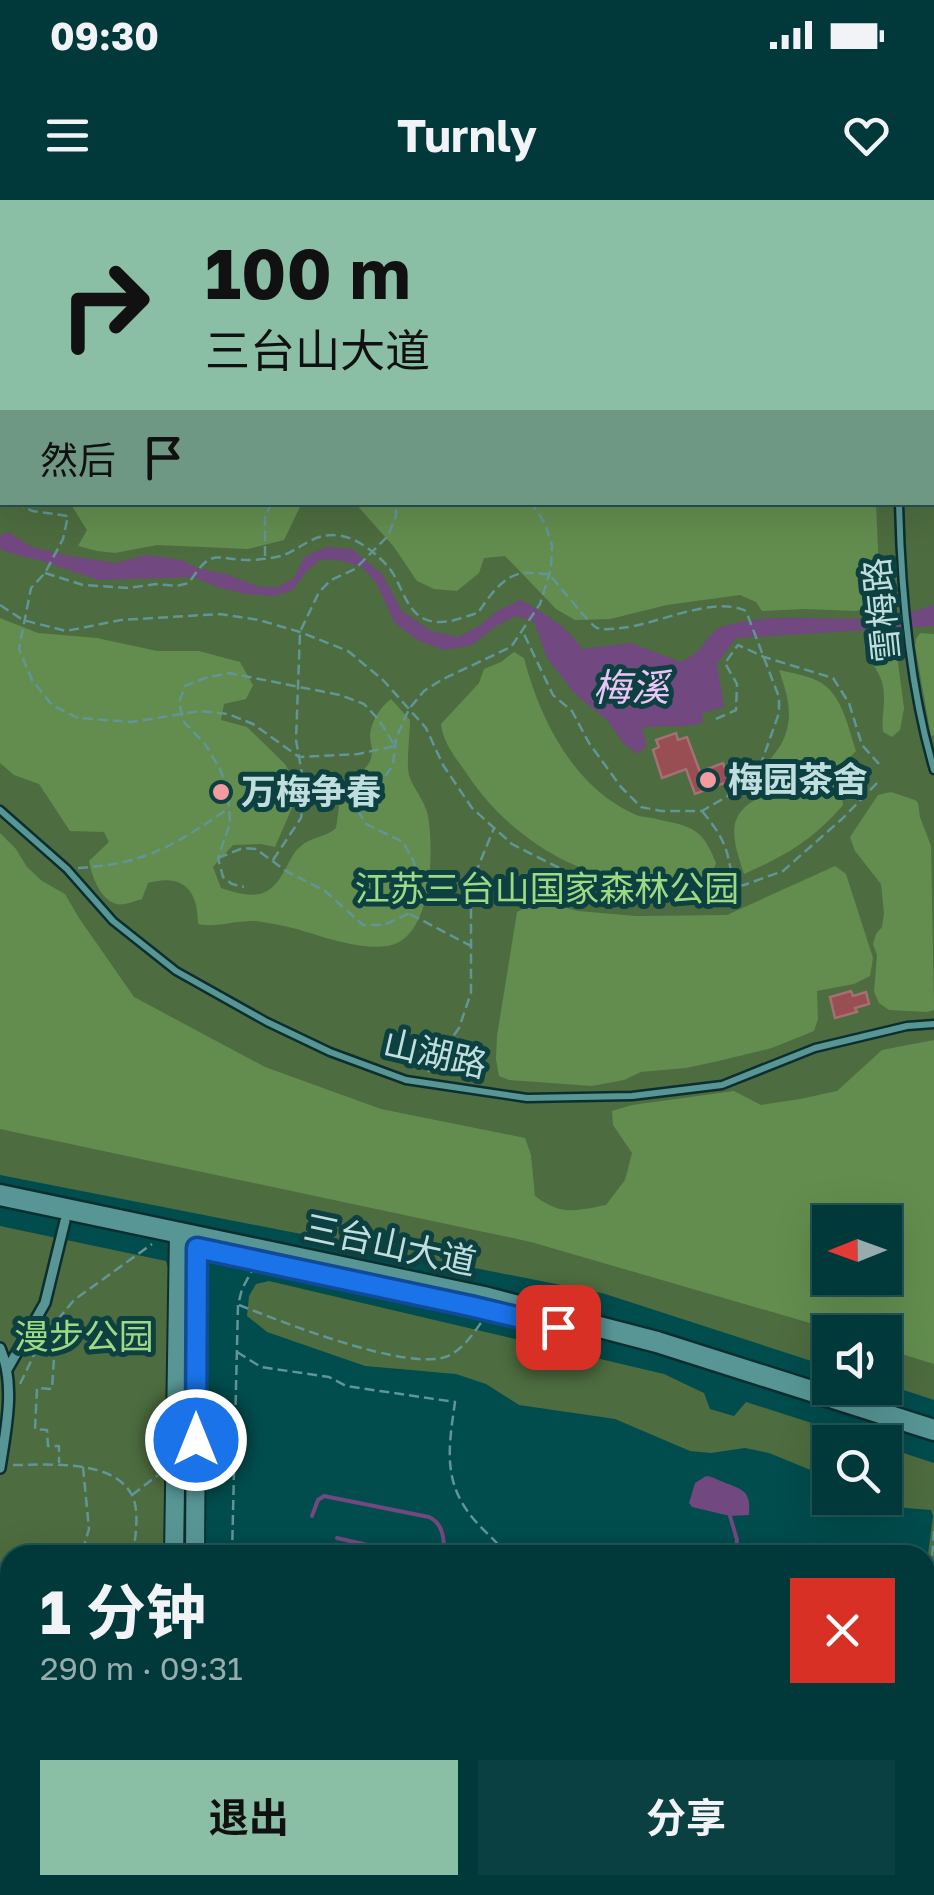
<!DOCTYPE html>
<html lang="zh">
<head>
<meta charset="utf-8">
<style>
	:root { --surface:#01393a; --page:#0b4042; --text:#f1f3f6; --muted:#96acaf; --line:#235354; --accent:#8abfa5 }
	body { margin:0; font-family:"Golos Text","Noto Sans SC",sans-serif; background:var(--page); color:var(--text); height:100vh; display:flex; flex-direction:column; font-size:38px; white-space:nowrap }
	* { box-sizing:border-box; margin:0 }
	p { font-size:32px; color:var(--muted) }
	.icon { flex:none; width:55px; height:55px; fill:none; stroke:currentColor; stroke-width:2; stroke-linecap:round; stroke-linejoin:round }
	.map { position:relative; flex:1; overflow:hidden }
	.panel { position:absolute; left:0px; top:1345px; width:935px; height:350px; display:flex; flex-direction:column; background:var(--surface); border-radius:30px 30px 0 0; box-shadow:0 10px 40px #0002,0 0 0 2px var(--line) }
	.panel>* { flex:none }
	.hud { position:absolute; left:0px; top:0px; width:935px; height:305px; box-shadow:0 10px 40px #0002,0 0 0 2px var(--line); background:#8abfa5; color:#111; overflow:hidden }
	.needle { width:65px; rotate:269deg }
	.buttons { position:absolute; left:812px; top:1005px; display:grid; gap:20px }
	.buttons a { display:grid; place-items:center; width:90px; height:90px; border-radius:0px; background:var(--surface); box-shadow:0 10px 40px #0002,0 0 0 2px var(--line); font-size:50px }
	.pin { position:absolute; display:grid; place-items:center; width:85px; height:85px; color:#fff; margin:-42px; border-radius:20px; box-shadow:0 5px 15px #0006 }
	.me { position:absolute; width:110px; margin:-55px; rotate:0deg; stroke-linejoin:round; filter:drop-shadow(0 0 8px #0008) }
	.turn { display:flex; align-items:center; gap:35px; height:210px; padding:0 40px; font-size:45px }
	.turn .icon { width:130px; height:130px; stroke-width:2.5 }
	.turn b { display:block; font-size:70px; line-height:85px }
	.then { display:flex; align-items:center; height:95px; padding:0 40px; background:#0003; gap:20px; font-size:38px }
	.round { display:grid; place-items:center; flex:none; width:105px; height:105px; border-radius:0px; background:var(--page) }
	.overview { display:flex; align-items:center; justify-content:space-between; height:170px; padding:0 40px }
	h1 { font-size:60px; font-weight:700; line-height:75px }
	.primary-button { display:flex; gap:20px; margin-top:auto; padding:20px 40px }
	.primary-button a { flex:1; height:115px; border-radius:0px; background:var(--accent); color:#111; font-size:40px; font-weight:700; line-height:115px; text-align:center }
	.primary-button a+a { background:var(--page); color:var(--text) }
	.status { display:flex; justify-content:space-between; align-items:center; height:70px; padding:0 50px; background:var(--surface); direction:ltr }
	.status svg { height:28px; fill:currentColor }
	header { display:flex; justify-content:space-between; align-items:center; height:130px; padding:0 40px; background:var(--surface); font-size:45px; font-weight:700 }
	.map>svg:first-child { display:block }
</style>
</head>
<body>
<div class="status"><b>09:30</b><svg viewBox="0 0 49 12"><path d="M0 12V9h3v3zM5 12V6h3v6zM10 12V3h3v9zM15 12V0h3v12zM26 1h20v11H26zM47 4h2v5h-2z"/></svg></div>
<header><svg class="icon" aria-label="menu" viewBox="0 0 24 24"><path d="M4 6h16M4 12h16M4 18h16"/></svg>Turnly<svg class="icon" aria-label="heart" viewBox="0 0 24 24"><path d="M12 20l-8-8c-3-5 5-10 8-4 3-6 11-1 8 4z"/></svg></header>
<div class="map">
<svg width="934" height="1695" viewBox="0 0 934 1695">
	<rect width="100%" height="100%" fill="#014c4d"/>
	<g fill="#4d6c3f" fill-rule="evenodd">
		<path d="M0 0H934V1200L885 1184V1132H830V1167L602 1093 0 975ZM2 2H932V302H2ZM830 1022H885V1078H830Z"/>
		<path d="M0 1026 166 1061 170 1075 166 1355H10V1685H160V1695H0Z"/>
		<path d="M269 1081 664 1174 704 1193 710 1209 734 1216 746 1202 871 1242H830V1278L769 1253 745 1248 711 1253 690 1251 615 1219 519 1205 486 1184 456 1174 365 1166 267 1132 247 1116 249 1096 256 1084Z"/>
		<path d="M885 1247 934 1263V1363L928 1354 933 1316 931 1310 906 1308 878 1298H885Z"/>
	</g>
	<g fill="#638d4f" fill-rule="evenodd">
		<path d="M0 0H735V2H2V293H0Z"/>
		<path d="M70 303H302L284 340 248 349 157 345 115 353 97 351 78 346 87 330Z"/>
		<path d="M355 303H876L880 396 876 406 856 411 805 409 762 411 756 402 740 395 667 405 610 419 575 420 556 409 505 356 484 358 479 373 457 391 434 389 417 381 394 347Z"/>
		<path d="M0 418 38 433 97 438 157 451H199L240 462 253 485 246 499 224 504 221 520 247 527 285 564 295 583V601L275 647 261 644 233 645 213 667 221 688C254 699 270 700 287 666 291 659 294 651 301 646 312 636 325 638 336 628L339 607 336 592 344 579C358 575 371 569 372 552 372 547 370 541 370 535 371 522 380 507 391 499L410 520C410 534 406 563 409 575 412 587 425 600 428 616 434 650 433 739 388 746 350 751 311 730 274 724 267 723 259 721 251 721 233 721 216 728 198 724 198 691 184 673 148 683L142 699C135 701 123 706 116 704 99 698 92 676 89 661L109 642 104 632 70 631 39 584 14 575 0 563Z"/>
		<path d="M894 433 904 508 900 530 892 537 883 532C881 515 887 500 882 482 878 468 866 459 864 445L868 440Z"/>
		<path d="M920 433 934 434V535L931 536 915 446 916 439Z"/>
		<path d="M514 452 524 458C539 517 572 584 630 612 636 616 645 617 652 618 689 627 701 624 716 663L712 674C697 680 682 680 666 680 656 681 645 682 635 681 567 675 501 628 465 571 454 556 443 542 441 524L479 483 484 469 501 462Z"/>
		<path d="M779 470C792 473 806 475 818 481 842 493 848 527 856 551L840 568 843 605C813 640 785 656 744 674 734 643 723 615 759 598 753 566 778 559 786 533 793 510 786 491 779 470Z"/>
		<path d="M891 592 915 600 918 603 920 617 931 646 934 805V810L927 812 889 810 879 803 874 792 877 755 873 744 876 734 882 727 884 713 881 684 855 651 850 637 878 595Z"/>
		<path d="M0 633 16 649 27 667 42 681 65 694 79 718 134 797 265 867 381 909 525 938 531 955 535 996C562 1016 574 1011 606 1005L625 980 632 953 613 925 612 911 632 905 734 891 761 905 800 899 837 891 882 850 934 840V1164L885 1149V1132H841L531 1042 0 929ZM830 1022H885V1078H830Z"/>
		<path d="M835 666 846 674 873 758 870 776 854 784 817 791 818 819 814 831 772 848 714 862 686 868 641 872 624 880 592 886 509 880 499 876 496 859 497 836 517 712 539 701 578 711 636 716 727 715Z"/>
	</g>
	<g fill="#724881">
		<path d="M8 332 32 347 70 356 116 363 147 355 182 360 196 368 226 374 261 387H278L294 378 304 357 326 347 352 349 382 374 402 411 431 431 458 437 479 426 497 411 520 400C543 412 567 426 582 449L631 443 681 462C688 458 695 454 700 449 707 441 711 431 721 427 789 404 867 435 934 404V426L736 438 717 464 724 507 702 513 703 523C681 529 666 524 642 528L647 545 638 554 624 544 607 520 576 495 547 458 534 422 516 416 496 426 472 445 444 450 417 440 394 422 377 384 362 367 338 360H320L307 371 293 390 274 396 245 394 215 386 193 377 99 380 45 362 3 351 0 347V335Z"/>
		<path d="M706 1276C711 1276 716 1279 721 1281 739 1289 752 1288 749 1315L730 1316 692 1307 689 1303 695 1283Z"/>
	</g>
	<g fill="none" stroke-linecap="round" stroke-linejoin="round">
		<g stroke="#724881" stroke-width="4">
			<path d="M312 1316 318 1300 324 1296 429 1317C444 1324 445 1340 443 1355"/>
			<path d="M730 1316 737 1340 735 1355"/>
			<path d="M337 1338 376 1347 393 1355"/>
			<path d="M10 1482C4 1496 0 1509 10 1522"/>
			<path d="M925 1555 934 1558"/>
		</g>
	</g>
	<g fill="#994e54" stroke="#a47173" stroke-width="2.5">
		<path d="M676 533 678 540 687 537 700 572 723 563 730 581 695 594 686 569 662 578 653 550 659 547 656 540Z"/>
		<path d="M851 791 853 796 866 792 869 804 855 808 857 812 835 818 830 797Z"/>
	</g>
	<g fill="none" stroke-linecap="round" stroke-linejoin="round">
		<g stroke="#0d2e2f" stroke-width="11">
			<g id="service">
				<path d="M877 0 878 2"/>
				<path d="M274 2V0"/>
				<path d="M932 235 934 234"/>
				<path d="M0 297 2 291"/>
				<path d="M899 302C901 391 909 485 934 570"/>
				<path d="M0 610 67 669 113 721 176 771 267 822 330 852 406 880 527 898 632 896 722 885 815 848 907 826 934 824"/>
			</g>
		</g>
		<g stroke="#0d2e2f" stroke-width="14">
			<g id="pedestrian">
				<path d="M0 1148C16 1184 6 1229 0 1268"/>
				<path d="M8 1168 45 1103 65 1021"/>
			</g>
		</g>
		<g stroke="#0d2e2f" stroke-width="22">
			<g id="tertiary">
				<path d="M174 1355 179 1033"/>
				<path d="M195 1355 197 1037"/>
				<path d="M168 1695V1685"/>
				<path d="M193 1695V1685"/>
			</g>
		</g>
		<g stroke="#0d2e2f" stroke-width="25">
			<path id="secondary" d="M0 995 484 1097 657 1142 934 1230"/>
		</g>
		<g stroke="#619596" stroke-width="2.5" stroke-dasharray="10 5" stroke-linecap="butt">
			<path d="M916 0 923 2"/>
			<path d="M510 2 511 0"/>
			<path d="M901 2 903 0"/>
			<path d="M932 6 934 7"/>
			<path d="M15 302 32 311 68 316 63 339 45 373 31 388 19 449 32 480 52 505 78 518 132 522 200 511 228 514 253 524 299 557 358 554 395 546 379 520 364 504 340 495 229 473 205 478 185 486 179 503 184 522 205 544 221 571 228 593 230 623 218 658 223 677 232 684 244 687"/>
			<path d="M265 356V317L272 302"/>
			<path d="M45 373 83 385 128 388 156 384 177 386 189 383C213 345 215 361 254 360 263 359 276 358 284 355 304 347 315 331 342 336 360 339 387 361 395 377 406 398 412 423 441 422 453 422 466 416 478 413 489 397 502 376 523 373 531 372 542 374 549 374 558 384 590 425 597 428 604 430 613 429 621 428 656 425 713 395 746 411L779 497V513L762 561 733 593 702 611H661L641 607 621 587 589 543 572 511 553 495 522 430"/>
			<path d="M0 405 23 420 66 431 121 420 220 414 259 420 300 432 348 451 383 480 426 528 443 565 472 608 512 644 587 682 642 692 706 691 744 685 783 671 843 618 879 581"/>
			<path d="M716 519 736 510 737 484 725 463 738 445 764 457 833 478 849 503 862 545 879 564"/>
			<path d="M702 611C725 639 728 649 733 685"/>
			<path d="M218 658 243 648 256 649 286 671 325 691 363 725H384L408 714 420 692 414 662 403 642 366 624 357 609V596L380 584 393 565 396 538 409 509 424 491 443 479 511 447 540 404 551 369 552 345 545 324 531 302"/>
			<path d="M273 660 301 618 305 591 296 540 300 432 319 392 331 380 355 369 388 336 396 316V302"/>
			<path d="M78 668C146 664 175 645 229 608"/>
			<path d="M410 714 473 747"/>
			<path d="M428 872 459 828 471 793V704L474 677 494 628"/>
			<path d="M239 1105C280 1121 409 1173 448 1156 465 1148 475 1131 485 1117"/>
			<path d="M52 1130 54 1158 52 1189 37 1188 35 1229 47 1230 48 1246H59V1263"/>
			<path d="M237 1152 261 1167 329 1177 346 1186 455 1202C448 1251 442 1286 479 1325 489 1336 498 1342 506 1355"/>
			<path d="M20 1184 41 1140 74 1100 152 1044"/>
			<path d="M13 1265C48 1265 119 1258 134 1300 139 1317 135 1338 133 1355"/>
			<path d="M83 1267 89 1329 83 1349 90 1355"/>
			<path d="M132 1295 158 1275"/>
			<path d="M317 1349 319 1355"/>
			<path d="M232 1355 238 1105 242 1089 255 1065"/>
			<path d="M0 1384 10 1381"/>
			<path d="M925 1415 929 1399 934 1331"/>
			<path d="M0 1615 10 1616"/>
			<path d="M925 1664 934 1662"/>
			<path d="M78 1685 82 1695"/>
			<path d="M690 1685 714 1695"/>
			<path d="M224 1695 225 1685"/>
			<path d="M365 1695 369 1685"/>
			<path d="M611 1695 613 1685"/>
			<path d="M769 1695 773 1685"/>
			<path d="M891 1695 896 1685"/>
		</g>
		<use href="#service" stroke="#589696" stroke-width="6"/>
		<use href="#pedestrian" stroke="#589696" stroke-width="9"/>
		<use href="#tertiary" stroke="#589696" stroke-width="18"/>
		<use href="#secondary" stroke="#589696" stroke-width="20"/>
	</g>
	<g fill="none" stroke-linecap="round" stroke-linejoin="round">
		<g stroke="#114b97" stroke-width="25">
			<path id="route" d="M196 1240 197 1048 470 1106 558 1127"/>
		</g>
		<use href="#route" stroke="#1a73e8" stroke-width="18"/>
	</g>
	<g fill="#f49b9f" stroke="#0d4041" stroke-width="4">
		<circle cx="708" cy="580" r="10"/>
		<circle cx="221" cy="592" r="10"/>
	</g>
	<g text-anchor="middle" stroke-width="10" stroke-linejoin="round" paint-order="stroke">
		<g font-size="35" fill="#c0dede" stroke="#0d4041">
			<text transform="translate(882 410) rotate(-96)" y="12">雪梅路</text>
			<text transform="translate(435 854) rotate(13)" y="12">山湖路</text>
			<text transform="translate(390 1045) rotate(12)" y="12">三台山大道</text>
		</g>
		<g font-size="35" font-weight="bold" fill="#c0dede" stroke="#0d4041" text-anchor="start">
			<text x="728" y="592">梅园茶舍</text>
			<text x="241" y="604">万梅争春</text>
		</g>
		<g font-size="35" fill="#9ed983" stroke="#0d4041">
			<text x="547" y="701">江苏三台山国家森林公园</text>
			<text x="84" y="1149">漫步公园</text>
		</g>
		<g font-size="38" font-style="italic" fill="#eac6f8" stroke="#0d4041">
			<text x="631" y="501">梅溪</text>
		</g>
	</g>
</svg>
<div class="buttons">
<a><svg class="needle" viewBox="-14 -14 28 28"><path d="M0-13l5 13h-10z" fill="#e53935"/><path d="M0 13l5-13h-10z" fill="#96acaf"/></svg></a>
<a><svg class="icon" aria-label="sound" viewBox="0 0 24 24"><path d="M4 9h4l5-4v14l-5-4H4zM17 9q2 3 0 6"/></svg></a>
<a><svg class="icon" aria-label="search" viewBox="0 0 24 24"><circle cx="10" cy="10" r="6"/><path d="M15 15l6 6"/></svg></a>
</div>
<div class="pin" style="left:558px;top:1127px;background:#d93025"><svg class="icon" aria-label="arrive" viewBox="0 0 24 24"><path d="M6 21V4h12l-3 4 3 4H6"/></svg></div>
<svg class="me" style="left:196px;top:1240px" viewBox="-20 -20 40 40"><circle r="17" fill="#1a73e8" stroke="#fff" stroke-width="3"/><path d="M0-11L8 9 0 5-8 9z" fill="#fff"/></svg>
<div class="hud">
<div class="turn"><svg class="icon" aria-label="right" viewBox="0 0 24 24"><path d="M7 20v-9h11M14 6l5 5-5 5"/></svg><div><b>100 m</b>三台山大道</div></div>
<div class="then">然后<svg class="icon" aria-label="arrive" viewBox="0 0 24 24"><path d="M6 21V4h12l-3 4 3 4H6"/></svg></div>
</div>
<section class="panel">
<div class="overview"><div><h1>1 分钟</h1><p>290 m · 09:31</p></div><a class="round" style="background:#d93025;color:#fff"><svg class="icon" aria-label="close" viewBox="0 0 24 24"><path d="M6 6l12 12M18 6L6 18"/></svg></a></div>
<div class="primary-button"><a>退出</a><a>分享</a></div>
</section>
</div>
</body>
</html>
